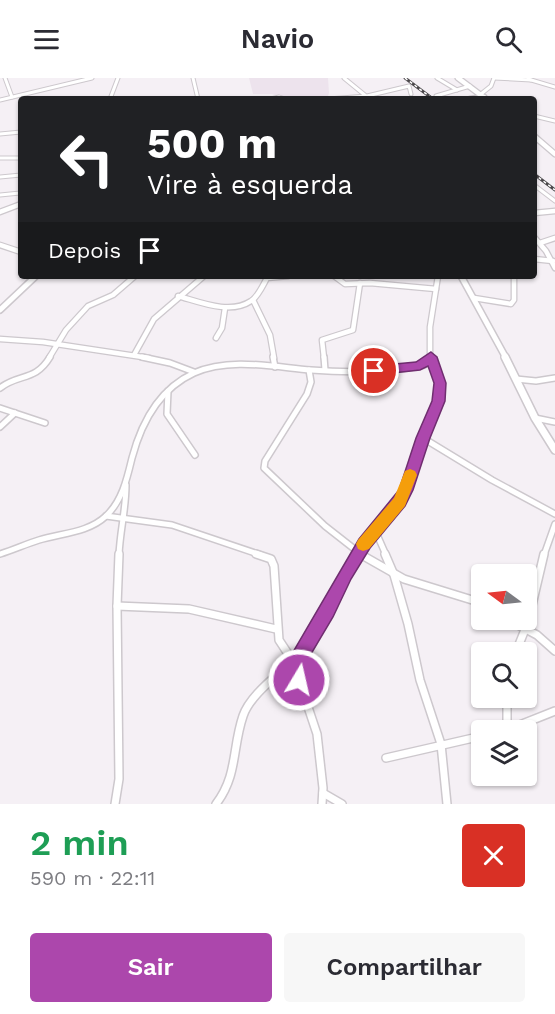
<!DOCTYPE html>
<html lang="pt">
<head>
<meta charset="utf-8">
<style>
	:root { --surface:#fff; --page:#f7f7f7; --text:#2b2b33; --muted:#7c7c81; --accent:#ac47ac }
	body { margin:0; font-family:"Work Sans",sans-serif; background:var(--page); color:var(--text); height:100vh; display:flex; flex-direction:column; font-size:22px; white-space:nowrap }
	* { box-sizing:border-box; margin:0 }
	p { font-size:20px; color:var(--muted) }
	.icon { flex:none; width:33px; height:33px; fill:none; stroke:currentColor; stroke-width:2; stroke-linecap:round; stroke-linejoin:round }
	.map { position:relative; height:726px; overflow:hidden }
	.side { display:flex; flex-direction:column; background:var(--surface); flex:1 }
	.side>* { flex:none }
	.top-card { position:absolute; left:18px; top:18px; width:519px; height:183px; border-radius:6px; box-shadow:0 2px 4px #0004; background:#202124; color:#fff; overflow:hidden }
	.needle { width:39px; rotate:285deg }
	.fabs { position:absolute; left:471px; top:486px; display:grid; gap:12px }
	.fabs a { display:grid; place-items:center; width:66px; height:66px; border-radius:6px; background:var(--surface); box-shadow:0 2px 4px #0004; font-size:30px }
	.pin { position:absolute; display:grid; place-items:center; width:51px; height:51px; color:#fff; margin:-26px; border:3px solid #fff; border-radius:50%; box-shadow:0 2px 6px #0007 }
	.me { position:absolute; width:66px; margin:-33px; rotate:9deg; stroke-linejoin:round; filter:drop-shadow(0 0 4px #0008) }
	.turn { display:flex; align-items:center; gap:21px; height:126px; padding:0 30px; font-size:27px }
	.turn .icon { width:78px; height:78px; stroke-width:2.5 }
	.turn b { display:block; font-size:42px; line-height:51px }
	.then { display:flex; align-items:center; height:57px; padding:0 30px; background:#0003; gap:12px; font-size:22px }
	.round { display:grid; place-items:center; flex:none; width:63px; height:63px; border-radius:6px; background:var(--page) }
	.summary { display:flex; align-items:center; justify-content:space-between; height:102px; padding:0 30px }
	h1 { font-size:36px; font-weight:600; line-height:45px; color:#1e9e55 }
	.button { display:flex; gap:12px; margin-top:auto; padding:12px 30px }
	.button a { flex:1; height:69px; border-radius:6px; background:var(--accent); color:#fff; font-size:24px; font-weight:600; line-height:69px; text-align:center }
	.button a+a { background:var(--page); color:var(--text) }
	header { display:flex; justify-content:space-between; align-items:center; height:78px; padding:0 30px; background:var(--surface); font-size:27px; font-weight:600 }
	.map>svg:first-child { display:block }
</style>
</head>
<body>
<header><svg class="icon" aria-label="menu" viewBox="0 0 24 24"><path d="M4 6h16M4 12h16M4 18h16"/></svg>Navio<svg class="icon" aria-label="search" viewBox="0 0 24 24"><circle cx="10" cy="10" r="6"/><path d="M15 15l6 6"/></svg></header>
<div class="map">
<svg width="555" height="726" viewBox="0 0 555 726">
	<rect width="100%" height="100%" fill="#f5f0f5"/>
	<path fill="#ede3ed" d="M249 0H328L329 15 327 21H287L272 16H253Z"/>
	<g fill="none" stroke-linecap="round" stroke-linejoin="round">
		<g stroke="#cdc8cd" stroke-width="5">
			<g id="minor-far3">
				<path d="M5 0 12 19"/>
				<path d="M193 0 198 21"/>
				<path d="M344 0 366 18"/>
				<path d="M437 0 457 12"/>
				<path d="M494 0 531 2"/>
				<path d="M528 1 555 9"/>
				<path d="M481 16 491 8 494 0"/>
				<path d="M436 18 470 8"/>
				<path d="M110 21 118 0"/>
				<path d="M271 21 279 19 285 21"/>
				<path d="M328 21 367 18 409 8 411 16"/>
				<path d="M0 22 92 0"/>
				<path d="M534 38 555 43"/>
				<path d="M0 56 21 54"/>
				<path d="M0 80H21"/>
				<path d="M21 84V117"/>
				<path d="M0 99 21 97"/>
				<path d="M534 107 555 123"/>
				<path d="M0 117 20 115"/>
			</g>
		</g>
		<g stroke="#cdc8cd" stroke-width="7">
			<g id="minor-far2">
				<path d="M0 134 21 126"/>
				<path d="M534 135 555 133"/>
				<path d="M534 159 546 173 555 190"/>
				<path d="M540 165 555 160"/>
				<path d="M0 167 21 174"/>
				<path d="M534 181 553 183"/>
				<path d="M334 198 345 206 370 205 436 211"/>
				<path d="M178 218C200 224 230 237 251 223 258 219 263 207 267 200L288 198"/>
				<path d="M474 220 511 226 514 222V198"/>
				<path d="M253 222 270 257 274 280"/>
				<path d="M216 260 222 250 225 230"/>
				<path d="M0 261 43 264 149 280"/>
				<path d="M134 277 154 241 204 198"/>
				<path d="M49 280 66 252 88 228 113 217 135 198"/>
				<path d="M324 280 322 262 353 252 360 205"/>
				<path d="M430 280V249L438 198"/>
			</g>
		</g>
		<g stroke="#cdc8cd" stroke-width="8">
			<g id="minor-far1">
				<path d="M142 279 170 285 194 294"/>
				<path d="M273 279 275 289"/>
				<path d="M324 279 325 292"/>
				<path d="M309 292 311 304 307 316 265 383 264 390 325 448 362 477"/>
				<path d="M516 301 536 303 555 300"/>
				<path d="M0 310C19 295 35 304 50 279"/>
				<path d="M168 313 167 336 195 377"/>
				<path d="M0 330 45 345"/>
				<path d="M535 340 555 344"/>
				<path d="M0 349 15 335"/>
				<path d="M423 360 492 402 555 436"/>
				<path d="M106 438 172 447 261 477"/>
				<path d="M375 452 386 477"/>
				<path d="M0 476C13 472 26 466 39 462 61 455 88 455 106 438 122 423 127 401 132 380 141 346 159 311 194 295 229 279 274 289 311 292 349 295 386 295 424 287L431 279"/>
				<path d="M119 477C120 453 126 431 126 407"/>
				<path d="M356 477 400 424 406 412 440 315V305L431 279"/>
				<path d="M544 477 555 446"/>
			</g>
		</g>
		<g stroke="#cdc8cd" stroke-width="10">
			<g id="minor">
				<path d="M256 476 271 481 274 488 279 562 298 591"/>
				<path d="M360 476 404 501 482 525"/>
				<path d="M385 476 394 497 408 546 420 602 441 666 447 726"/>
				<path d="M117 528 189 531 276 551"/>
				<path d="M509 542 537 557 555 573"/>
				<path d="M516 574 528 544 544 476"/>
				<path d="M507 620V652L555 633"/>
				<path d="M386 680 482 658"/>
				<path d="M323 715 342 726"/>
				<path d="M115 726 119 701 117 528 119 476"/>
				<path d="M216 726C238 697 232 670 243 638 250 617 277 598 292 583"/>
				<path d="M322 726 323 710 317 656 299 602V580L356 476"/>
			</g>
		</g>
		<g stroke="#cdc8cd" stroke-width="7">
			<g id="tertiary-far2">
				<path d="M458 0 486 21"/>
				<path d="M470 21 484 19"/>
				<path d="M534 58 555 76"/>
			</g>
		</g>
		<g stroke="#cdc8cd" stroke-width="8">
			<g id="tertiary-far1">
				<path d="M461 198 506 280"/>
				<path d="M0 232 36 198"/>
			</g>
		</g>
		<g stroke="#cdc8cd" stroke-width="10">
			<path id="tertiary" d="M505 279 535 340 555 372"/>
		</g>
		<use href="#minor-far3" stroke="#fff" stroke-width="3"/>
		<use href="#minor-far2" stroke="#fff" stroke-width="4.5"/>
		<use href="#minor-far1" stroke="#fff" stroke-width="5"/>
		<use href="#minor" stroke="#fff" stroke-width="7"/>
		<use href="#tertiary-far2" stroke="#fff" stroke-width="4.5"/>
		<use href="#tertiary-far1" stroke="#fff" stroke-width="5"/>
		<use href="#tertiary" stroke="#fff" stroke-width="7"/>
		<g stroke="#4b484b" stroke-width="3">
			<g id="rail">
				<path d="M405 0 433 21"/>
				<path d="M534 96 555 112"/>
			</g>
		</g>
		<use href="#rail" stroke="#fff" stroke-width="1.5" stroke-dasharray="3" stroke-linecap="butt"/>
	</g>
	<path fill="#ac47ac" stroke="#702e70" stroke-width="1.5" d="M431 274 437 279 446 305 445 323 430 360 413 412 405 428 370 470 351 501 333 539 308 581V602L305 608 299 610 293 608C289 598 289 584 293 574L359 461 399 412 416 360 432 323 434 305 428 288 420 292 374 297 368 293 374 288 416 284Z"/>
	<path fill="#f59e0b" d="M410 391 415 393 417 397 405 428 369 471 363 473 358 471 356 466 358 462 394 420 405 393Z"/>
</svg>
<div class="fabs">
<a><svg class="needle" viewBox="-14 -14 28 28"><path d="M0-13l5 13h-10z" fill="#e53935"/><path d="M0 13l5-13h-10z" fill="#7c7c81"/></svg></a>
<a><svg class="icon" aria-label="search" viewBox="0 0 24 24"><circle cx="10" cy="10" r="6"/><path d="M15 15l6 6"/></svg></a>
<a><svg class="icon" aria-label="layers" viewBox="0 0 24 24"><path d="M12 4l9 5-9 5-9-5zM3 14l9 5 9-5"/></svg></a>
</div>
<div class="pin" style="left:374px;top:293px;background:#d93025"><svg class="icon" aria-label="arrive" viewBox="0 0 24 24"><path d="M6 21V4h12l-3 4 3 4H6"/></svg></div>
<svg class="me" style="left:299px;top:602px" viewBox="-20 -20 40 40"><circle r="17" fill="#ac47ac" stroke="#fff" stroke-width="3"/><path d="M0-11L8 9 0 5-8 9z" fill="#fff"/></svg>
<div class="top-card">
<div class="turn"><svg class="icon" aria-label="left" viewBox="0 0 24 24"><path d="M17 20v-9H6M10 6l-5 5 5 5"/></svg><div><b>500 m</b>Vire à esquerda</div></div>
<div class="then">Depois<svg class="icon" aria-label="arrive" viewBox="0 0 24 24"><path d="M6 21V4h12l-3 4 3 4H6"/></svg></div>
</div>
</div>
<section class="side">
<div class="summary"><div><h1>2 min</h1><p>590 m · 22:11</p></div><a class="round" style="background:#d93025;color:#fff"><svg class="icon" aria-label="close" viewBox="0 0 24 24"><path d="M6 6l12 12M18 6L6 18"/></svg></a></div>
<div class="button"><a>Sair</a><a>Compartilhar</a></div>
</section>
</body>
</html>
